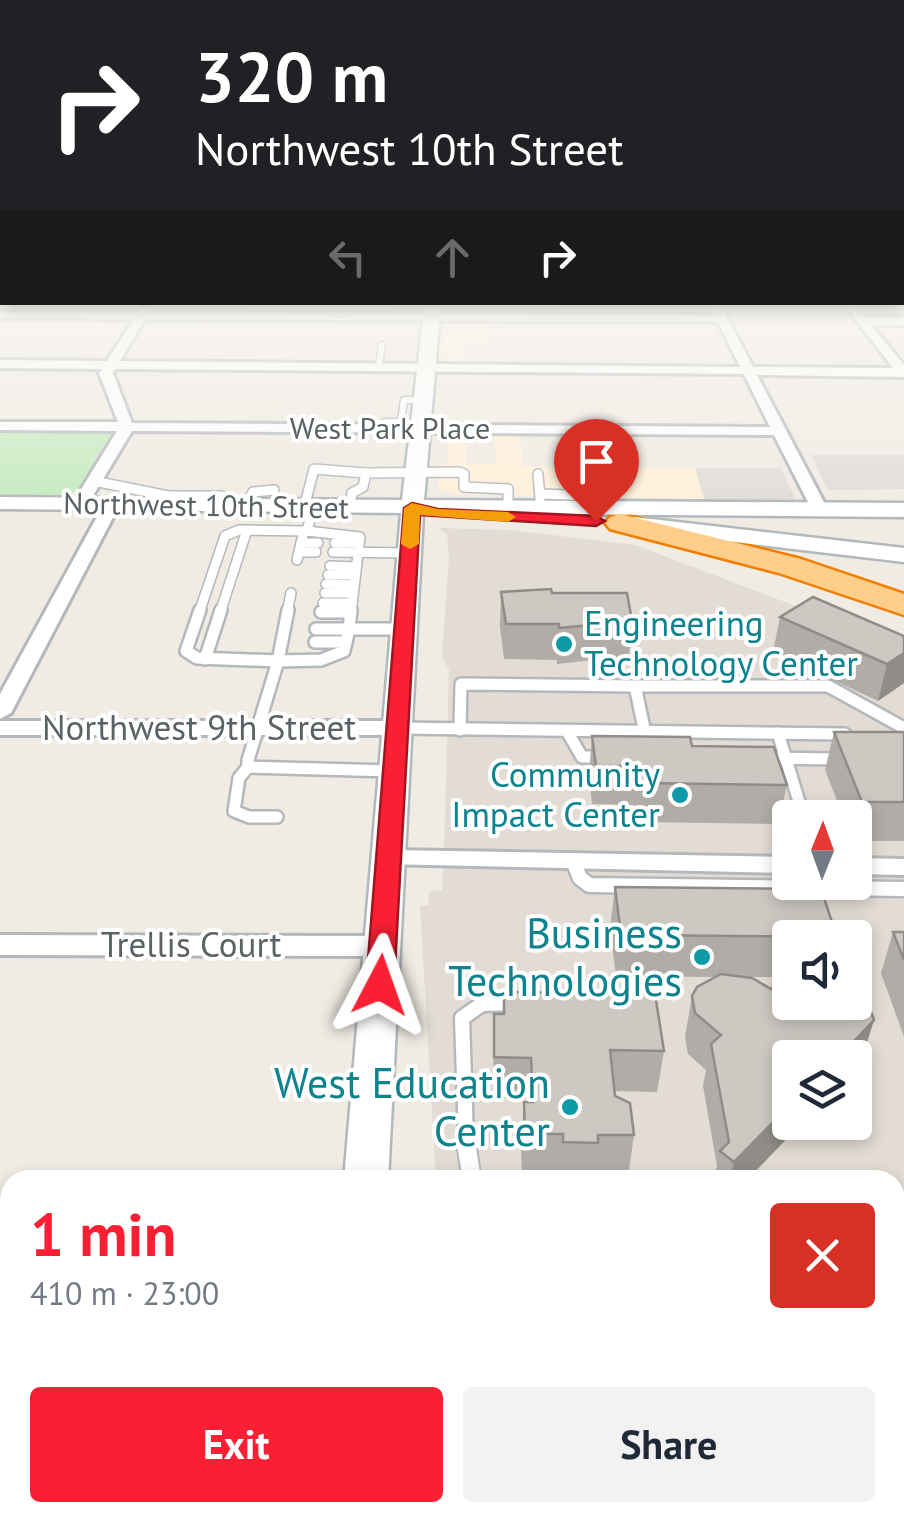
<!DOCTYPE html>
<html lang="en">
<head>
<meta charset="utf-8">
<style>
	:root { --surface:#fff; --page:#f2f2f3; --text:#1f2937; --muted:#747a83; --accent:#fa2033 }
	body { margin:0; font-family:"PT Sans",sans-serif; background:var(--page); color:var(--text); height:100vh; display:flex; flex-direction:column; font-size:38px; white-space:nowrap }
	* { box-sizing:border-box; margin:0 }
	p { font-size:32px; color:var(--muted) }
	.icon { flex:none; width:55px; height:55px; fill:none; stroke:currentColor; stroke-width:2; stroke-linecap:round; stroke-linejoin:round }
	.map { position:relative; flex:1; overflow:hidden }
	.sheet { position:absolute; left:0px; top:1170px; width:905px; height:352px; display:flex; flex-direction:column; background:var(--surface); border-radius:30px 30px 0 0; box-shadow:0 5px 15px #0003 }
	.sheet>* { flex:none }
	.hud { position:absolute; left:0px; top:0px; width:905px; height:305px; box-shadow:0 5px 15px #0003; background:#202124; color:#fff; overflow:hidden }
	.needle { width:65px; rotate:1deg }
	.tools { position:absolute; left:772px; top:800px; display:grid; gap:20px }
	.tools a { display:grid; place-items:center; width:100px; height:100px; border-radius:10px; background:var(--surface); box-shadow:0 5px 15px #0003; font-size:50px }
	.pin { position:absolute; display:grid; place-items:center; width:85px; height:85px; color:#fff; margin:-102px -42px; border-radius:50% 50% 50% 0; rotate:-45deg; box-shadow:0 0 10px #0007 }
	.pin .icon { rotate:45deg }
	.me { position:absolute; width:110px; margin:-55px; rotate:4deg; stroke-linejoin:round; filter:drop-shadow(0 0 8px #0008) }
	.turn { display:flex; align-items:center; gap:35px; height:210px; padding:0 30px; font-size:45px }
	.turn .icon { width:130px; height:130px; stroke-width:2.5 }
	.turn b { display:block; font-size:70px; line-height:85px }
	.lanes { display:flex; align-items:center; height:95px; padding:0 30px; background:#0003; justify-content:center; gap:50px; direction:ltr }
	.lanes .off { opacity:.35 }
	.round { display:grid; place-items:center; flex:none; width:105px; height:105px; border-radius:10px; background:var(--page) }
	.overview { display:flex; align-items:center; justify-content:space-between; height:170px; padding:0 30px }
	h1 { font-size:60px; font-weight:600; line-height:75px; color:var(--accent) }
	.action { display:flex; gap:20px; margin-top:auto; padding:20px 30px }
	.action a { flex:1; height:115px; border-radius:10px; background:var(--accent); color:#fff; font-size:40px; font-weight:600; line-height:115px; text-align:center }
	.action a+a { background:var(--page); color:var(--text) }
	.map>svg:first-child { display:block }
</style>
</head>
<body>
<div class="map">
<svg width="904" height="1522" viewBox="0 0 904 1522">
	<rect width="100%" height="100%" fill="#f0ebe3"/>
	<g fill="#fff0d9">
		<path d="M446 320 489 321V343H466V362H443Z"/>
		<path d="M448 431H466V464H496L494 431 520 432 523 466 695 468 704 499 453 494 438 488V464H448Z"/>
	</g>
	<g fill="#e0ddd8">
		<path d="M811 455H904V489L828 490Z"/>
		<path d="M695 468H781L796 500 704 499Z"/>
		<path d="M0 1252H10V1512L253 1513 252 1522H0Z"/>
	</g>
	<path fill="#e2dcd4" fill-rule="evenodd" d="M438 528 510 530 635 545 904 647V1522H432L433 1512H895V1180H436L420 905H428L429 892 442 890 444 853 449 670 442 655 449 558 447 534ZM790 818H855V882H790ZM790 938H855V1002H790ZM790 1058H855V1122H790Z"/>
	<path fill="#c5eabe" d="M0 429 108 430 113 436 76 495 0 498Z"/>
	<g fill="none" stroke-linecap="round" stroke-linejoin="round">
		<g stroke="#b4b8bc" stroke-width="9">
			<g id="lane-far4">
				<path d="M379 366 382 345"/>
				<path d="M384 428 385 422H401L404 400H423"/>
			</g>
		</g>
		<g stroke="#b4b8bc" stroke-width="12">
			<g id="lane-far3">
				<path d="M366 473 459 472 464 474V487L508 489V505"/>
				<path d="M538 474 540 499"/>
				<path d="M94 481 168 496 165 505"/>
				<path d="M540 494 599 496 603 506"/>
				<path d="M168 496H222L229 499 228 506"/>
				<path d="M246 507 253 492 274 490"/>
				<path d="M304 508 314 469 366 473 363 487 352 493 349 508"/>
				<path d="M307 531 360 537 351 613"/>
				<path d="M301 543H318"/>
				<path d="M335 543H359"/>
				<path d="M299 552H316"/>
				<path d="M333 552 409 553"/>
				<path d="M297 560 304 531"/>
				<path d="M330 566 356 567"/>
				<path d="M328 575H355"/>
				<path d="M326 584 354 585"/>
				<path d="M325 593H353"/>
				<path d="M323 603H352"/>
				<path d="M321 612H351"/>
				<path d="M199 613 225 536 239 530 307 531 313 508"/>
				<path d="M220 613 247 530"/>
				<path d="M287 613 291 593"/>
			</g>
		</g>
		<g stroke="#b4b8bc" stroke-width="16">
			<g id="lane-far2">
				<path d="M200 610 186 651 197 658 278 661 288 610"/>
				<path d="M321 612H351"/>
				<path d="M316 629H349L351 610"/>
				<path d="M315 642H346"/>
				<path d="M205 659 221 610"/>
				<path d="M635 686H828L904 728"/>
				<path d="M399 728 845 734"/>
				<path d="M460 730 461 684 635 686 645 733"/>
				<path d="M568 733 582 757H605"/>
				<path d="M778 733 804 818"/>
				<path d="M763 758 840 759"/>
				<path d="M248 767 239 778 234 811 249 817H277"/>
				<path d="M391 771 248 767V760L278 661 321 660 344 651 349 629H404"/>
			</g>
		</g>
		<g stroke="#b4b8bc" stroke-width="19">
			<g id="lane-far1">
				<path d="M573 861 580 878 589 885 904 889"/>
				<path d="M466 1139 462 1018 482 1004 515 1003"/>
			</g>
		</g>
		<g stroke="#b4b8bc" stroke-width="22">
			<g id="lane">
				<path d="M465 1136 472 1180"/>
				<path d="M492 1512V1522"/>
				<path d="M691 1512 692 1522"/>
			</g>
		</g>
		<g stroke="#b4b8bc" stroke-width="6">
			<g id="street">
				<path d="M708 302H719L753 367 893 368 842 302H853L866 317H904V325H871L904 365V377L757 375 827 508 825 511 811 508 774 435 132 431 88 504 80 509 72 504 117 431 0 430V422H118L99 373 102 369 0 368V360L107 361 134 319 0 318V312H138L147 304 153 307 149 312 714 315ZM145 319 718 322 740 367 120 361ZM115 369 744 374 770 427 132 423 113 373Z"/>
				<path d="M112 499 120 504 11 713 0 719V694L104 504Z"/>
				<path d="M0 721H399L410 728 399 735H0Z"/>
				<path d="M389 850 790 857V873L380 864 377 858 380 852Z"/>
				<path d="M855 858 904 859V875L855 874Z"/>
				<path d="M0 935 383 936 393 939 397 946 393 953 383 956 0 955Z"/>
				<rect x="0" y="1211" width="10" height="30"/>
			</g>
		</g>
		<g stroke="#b2b9bd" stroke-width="5">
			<g id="secondary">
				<path d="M425 302H441L424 500 904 503V517L423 513 388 1180H344L401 513 0 509V497L402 500Z"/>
				<path d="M634 517 904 548V562L626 529 623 524Z"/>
				<path d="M308 1512H362L361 1522H307Z"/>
			</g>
		</g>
		<g stroke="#f37e00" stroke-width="5">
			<path id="highway" d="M620 514 801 559 904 594V615L779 573 610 529 605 523 610 517Z"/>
		</g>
		<use href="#lane-far4" stroke="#fff" stroke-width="6"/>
		<use href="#lane-far3" stroke="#fff" stroke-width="9"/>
		<use href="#lane-far2" stroke="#fff" stroke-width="11"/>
		<use href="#lane-far1" stroke="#fff" stroke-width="14"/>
		<use href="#lane" stroke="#fff" stroke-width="18"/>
		<use href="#street" fill="#fff" fill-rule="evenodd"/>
		<use href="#secondary" fill="#fff" fill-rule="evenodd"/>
		<use href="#highway" fill="#ffce8b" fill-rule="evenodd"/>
	</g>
	<g fill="#b0aca7" fill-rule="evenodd">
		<path d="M501 592 552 593 632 621 629 656 557 664V660L504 659 500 627Z"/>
		<path d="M780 617 904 636V683L878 701 773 652Z"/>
		<path d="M834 732H904V841H855V818H844L825 770Z"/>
		<path d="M592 736 692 746 787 785 778 824 637 822 634 805 592 804 589 774Z"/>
		<path d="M615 887 837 938H790V1002L861 1062 855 1068V1058L747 1180H714L717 1166 703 1086 706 1070 688 1054 685 1037 692 996 716 977 616 976 610 928ZM740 977H784L771 989Z"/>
		<path d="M893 932H904V1037L881 973Z"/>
		<path d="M504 992 664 1051 657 1092 614 1091 615 1096 634 1135 628 1177 595 1176 594 1180H559V1176L522 1175 521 1143 524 1102H528V1099H493L494 1014H503Z"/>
		<path d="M904 1208V1462H895V1228L897 1226Z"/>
	</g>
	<g fill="#908c88">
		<path d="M904 653V683L878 701 887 664Z"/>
		<path d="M874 1020 861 1062 855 1068V1058H838Z"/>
		<path d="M790 1105V1122H803L747 1180H730L734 1162Z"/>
	</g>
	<g fill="#cdc8c2" stroke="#908c88" stroke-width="2.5">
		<path d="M551 589 552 593H627L632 621 559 628V624H506L501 592Z"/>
		<path d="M813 597 904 636V653L887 664 780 617Z"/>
		<path d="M834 732H904V802H862Z"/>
		<path d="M592 736 690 737 692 746 774 747 787 785 641 783 638 766H596Z"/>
		<path d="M615 887 821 889 837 937 621 935Z"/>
		<path d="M893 932H904V960Z"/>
		<path d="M790 972V1002H855V974H858L874 1020 838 1058H790V1105L734 1162 720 1151 729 1142 711 1044 721 1035 695 1013 692 996 697 987 721 974 752 978 771 989Z"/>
		<path d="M504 992 655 994 664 1051 610 1050 615 1096 630 1103 634 1135H598V1143L563 1142V1134H525L524 1102H533L531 1058 494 1057V1014H504Z"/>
		<path d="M904 1223V1423H895V1228Z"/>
	</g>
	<linearGradient id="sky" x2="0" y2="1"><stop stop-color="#8dc8f1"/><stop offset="0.58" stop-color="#f8f6f2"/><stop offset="1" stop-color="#f8f6f2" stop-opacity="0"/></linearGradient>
	<rect width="904" height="511" fill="url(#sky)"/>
	<path fill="#fa2033" stroke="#a21521" stroke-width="2.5" d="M412 503 438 509 596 516 605 521 596 526 420 515 394 985 390 992H370L366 985 404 508Z"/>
	<path fill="#f59e0b" d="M412 503 438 509 508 512 516 517 508 522 420 515 419 544 410 549 401 544 404 508Z"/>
	<g fill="#0f9aa8" stroke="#fff" stroke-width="4">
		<circle cx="564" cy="644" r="10"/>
		<circle cx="680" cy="795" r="10"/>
		<circle cx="702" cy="957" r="10"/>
		<circle cx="570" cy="1107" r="10"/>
	</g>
	<g text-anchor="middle" stroke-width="8" stroke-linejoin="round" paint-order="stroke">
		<g font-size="30" fill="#5b6266" stroke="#fff">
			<text x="390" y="439">West Park Place</text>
			<text transform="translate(206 506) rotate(1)" y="10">Northwest 10th Street</text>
		</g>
		<g font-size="35" fill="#0d838f" stroke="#fff" text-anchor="start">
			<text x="584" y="636">Engineering<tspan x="584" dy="40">Technology Center</tspan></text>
			<text x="660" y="787" text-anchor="end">Community<tspan x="660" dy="40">Impact Center</tspan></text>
		</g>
		<g font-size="35" fill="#5b6266" stroke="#fff">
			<text x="199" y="740">Northwest 9th Street</text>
			<text x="191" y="957">Trellis Court</text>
		</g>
		<g font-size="42" fill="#0d838f" stroke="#fff" text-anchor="end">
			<text x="682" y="948">Business<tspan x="682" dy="48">Technologies</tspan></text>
			<text x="550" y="1098">West Education<tspan x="550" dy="48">Center</tspan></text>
		</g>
	</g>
</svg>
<div class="tools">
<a><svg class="needle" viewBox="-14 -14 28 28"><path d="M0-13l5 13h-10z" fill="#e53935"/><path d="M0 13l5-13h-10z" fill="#747a83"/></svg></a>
<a><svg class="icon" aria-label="sound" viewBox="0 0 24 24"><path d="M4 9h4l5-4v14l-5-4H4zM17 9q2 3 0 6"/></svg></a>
<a><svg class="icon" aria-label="layers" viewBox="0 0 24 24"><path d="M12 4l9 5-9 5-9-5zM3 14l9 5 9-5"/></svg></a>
</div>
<div class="pin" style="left:596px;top:521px;background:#d93025"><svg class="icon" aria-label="arrive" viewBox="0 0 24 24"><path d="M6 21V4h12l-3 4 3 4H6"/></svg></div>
<svg class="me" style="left:380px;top:985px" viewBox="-20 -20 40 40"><path d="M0-17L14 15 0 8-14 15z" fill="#fa2033" stroke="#fff" stroke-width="4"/></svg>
<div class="hud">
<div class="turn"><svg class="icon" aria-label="right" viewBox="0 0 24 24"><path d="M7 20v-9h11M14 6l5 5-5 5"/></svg><div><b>320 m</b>Northwest 10th Street</div></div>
<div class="lanes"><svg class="icon off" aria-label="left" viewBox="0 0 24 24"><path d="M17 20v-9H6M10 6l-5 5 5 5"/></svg><svg class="icon off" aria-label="ahead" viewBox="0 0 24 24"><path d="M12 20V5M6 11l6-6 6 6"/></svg><svg class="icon" aria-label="right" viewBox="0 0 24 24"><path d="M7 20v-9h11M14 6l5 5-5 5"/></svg></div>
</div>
<section class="sheet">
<div class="overview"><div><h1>1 min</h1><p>410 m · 23:00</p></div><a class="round" style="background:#d93025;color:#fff"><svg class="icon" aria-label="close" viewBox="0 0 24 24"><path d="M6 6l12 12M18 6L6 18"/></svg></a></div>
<div class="action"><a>Exit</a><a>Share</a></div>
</section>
</div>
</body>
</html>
